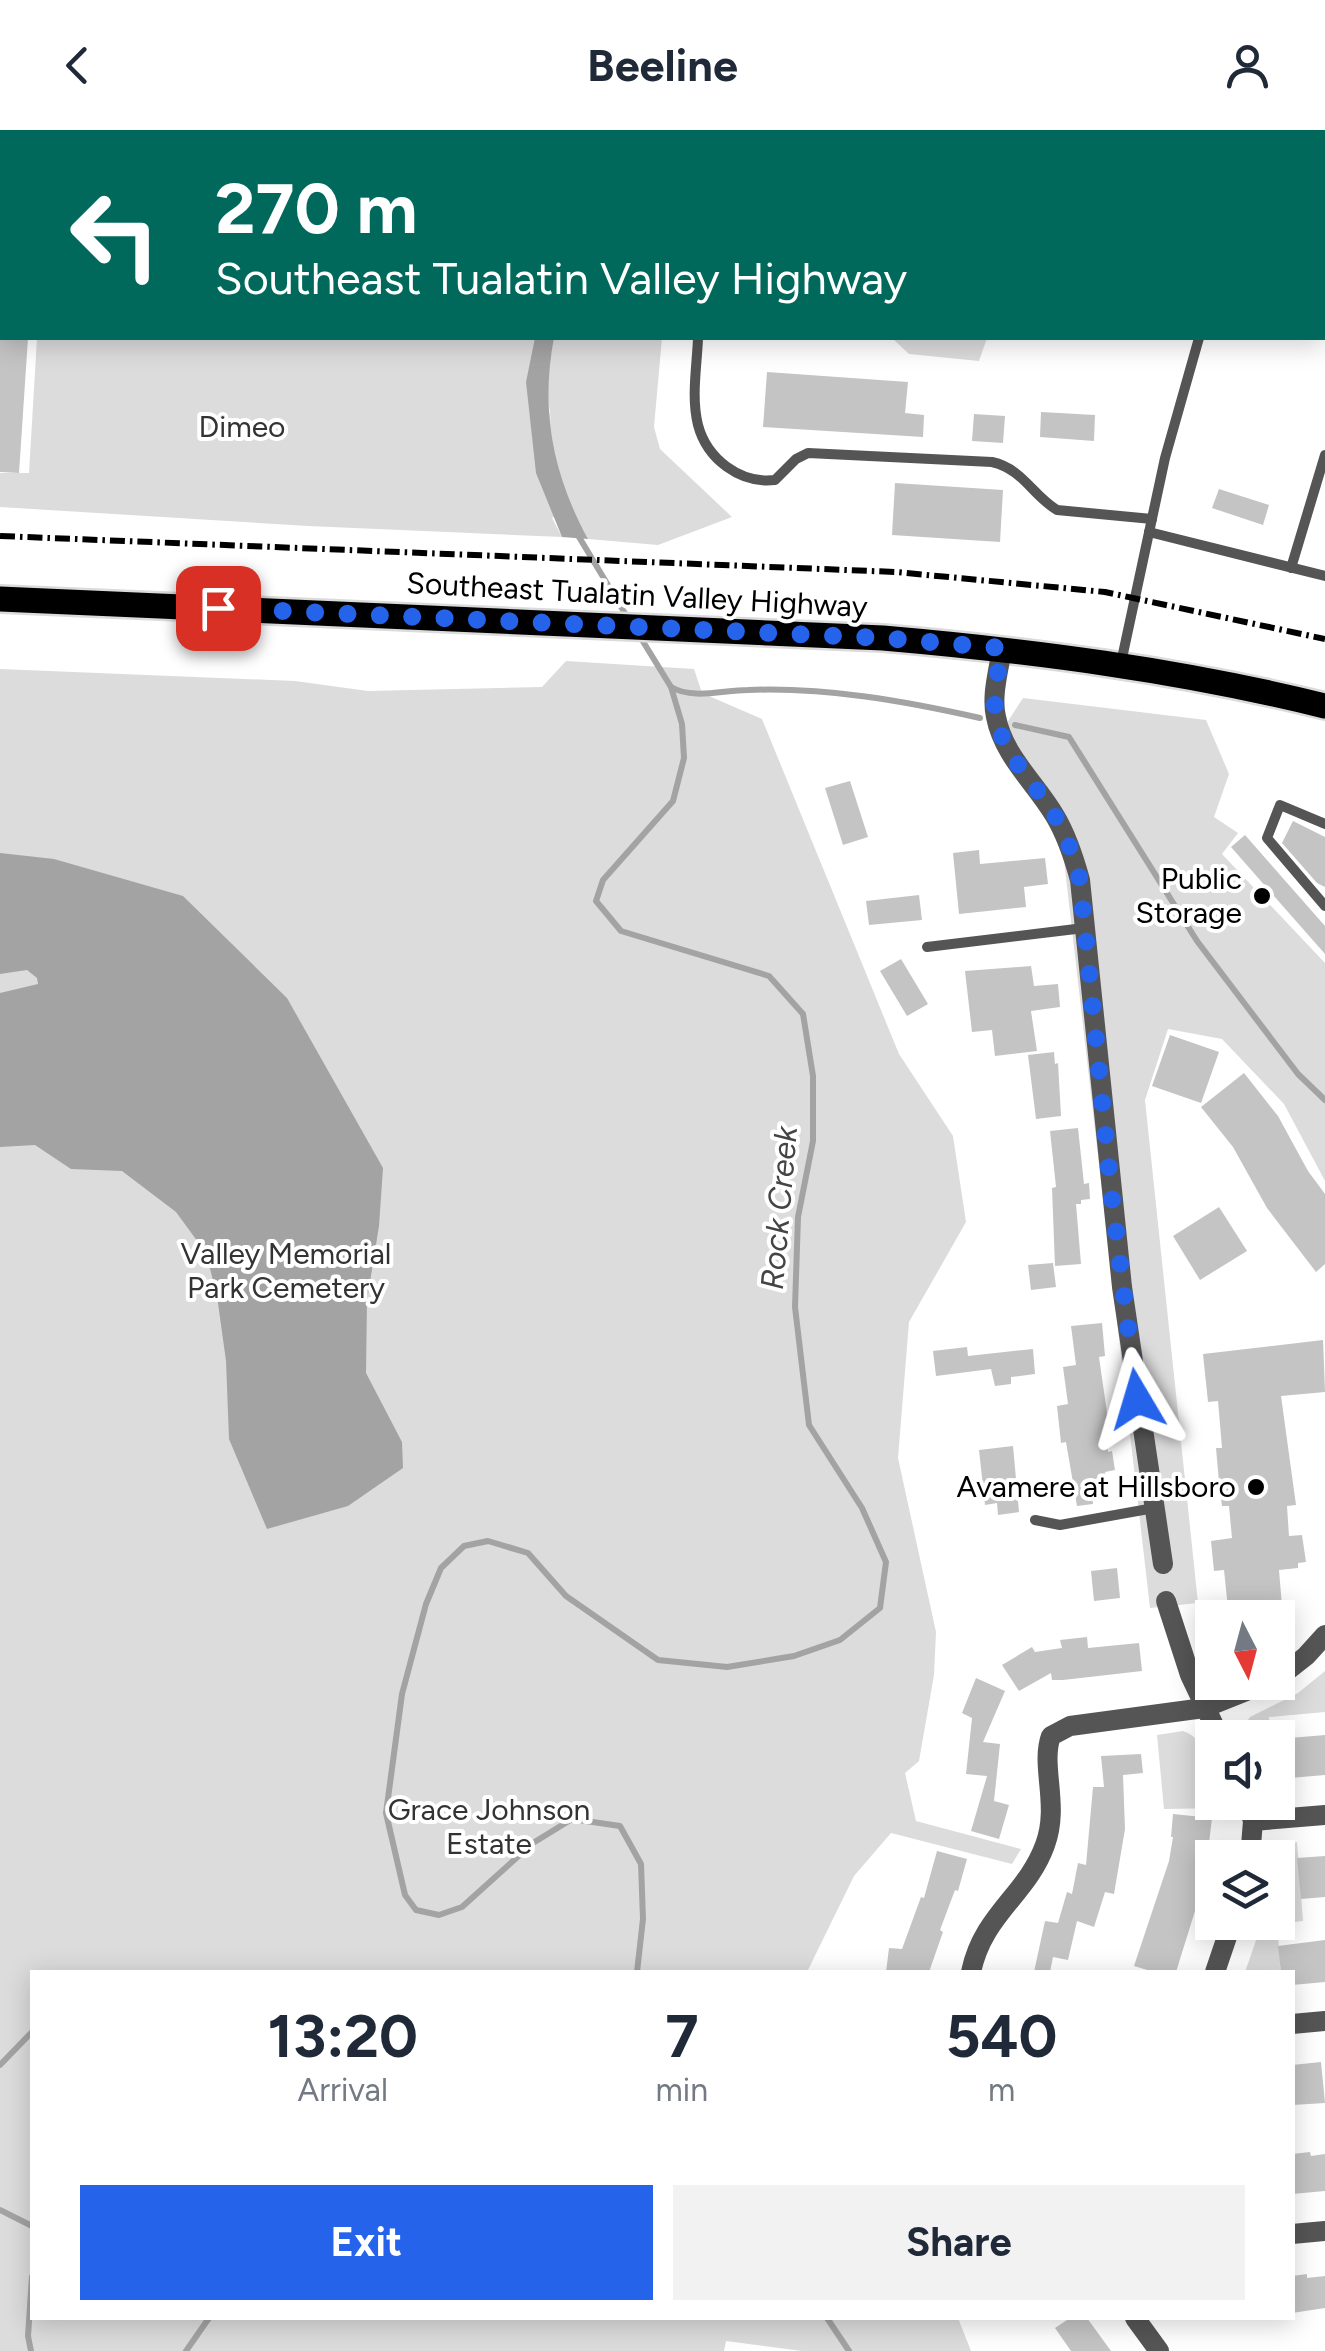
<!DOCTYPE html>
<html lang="en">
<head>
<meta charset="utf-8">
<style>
	:root { --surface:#fff; --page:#f2f2f3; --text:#1f2937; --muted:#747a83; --accent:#2563eb }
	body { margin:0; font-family:Figtree,sans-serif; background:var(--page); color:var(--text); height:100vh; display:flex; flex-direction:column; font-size:38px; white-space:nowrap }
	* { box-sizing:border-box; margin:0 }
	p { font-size:32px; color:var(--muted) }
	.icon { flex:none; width:55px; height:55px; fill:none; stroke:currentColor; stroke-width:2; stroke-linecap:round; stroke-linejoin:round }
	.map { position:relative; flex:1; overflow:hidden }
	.side { position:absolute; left:30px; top:1840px; width:1265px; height:350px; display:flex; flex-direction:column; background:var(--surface); border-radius:0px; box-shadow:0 5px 25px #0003 }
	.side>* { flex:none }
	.guide { position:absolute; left:0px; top:0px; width:1325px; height:210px; box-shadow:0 5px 25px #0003; background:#00695c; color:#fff; overflow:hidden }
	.needle { width:65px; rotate:174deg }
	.controls { position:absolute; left:1195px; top:1470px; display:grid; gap:20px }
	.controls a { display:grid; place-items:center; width:100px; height:100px; border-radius:0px; background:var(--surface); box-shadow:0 5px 25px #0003; font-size:50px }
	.pin { position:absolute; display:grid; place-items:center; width:85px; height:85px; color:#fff; margin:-42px; border-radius:20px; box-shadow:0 5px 15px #0006 }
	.me { position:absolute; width:110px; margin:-55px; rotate:353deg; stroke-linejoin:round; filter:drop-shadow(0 0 8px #0008) }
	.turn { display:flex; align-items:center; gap:35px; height:210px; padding:0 50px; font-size:45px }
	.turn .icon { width:130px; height:130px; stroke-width:2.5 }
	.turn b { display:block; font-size:70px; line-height:85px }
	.eta { display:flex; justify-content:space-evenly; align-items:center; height:170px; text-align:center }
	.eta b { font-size:60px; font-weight:700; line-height:70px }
	.primary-button { display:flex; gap:20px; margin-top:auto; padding:20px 50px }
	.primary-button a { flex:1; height:115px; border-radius:0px; background:var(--accent); color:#fff; font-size:40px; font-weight:700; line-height:115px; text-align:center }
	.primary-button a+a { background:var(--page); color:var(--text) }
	header { display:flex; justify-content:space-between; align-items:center; height:130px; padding:0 50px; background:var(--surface); font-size:45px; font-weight:700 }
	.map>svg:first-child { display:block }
</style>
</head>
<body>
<header><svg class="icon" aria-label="back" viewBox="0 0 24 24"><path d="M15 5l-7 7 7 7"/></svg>Beeline<svg class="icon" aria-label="person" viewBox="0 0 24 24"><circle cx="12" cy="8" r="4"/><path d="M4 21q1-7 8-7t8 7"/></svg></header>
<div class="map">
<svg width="1325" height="2221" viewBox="0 0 1325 2221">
	<rect width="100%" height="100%" fill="#fff"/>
	<g fill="#dcdcdc">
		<path d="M90 0H604L90 2Z"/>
		<path d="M37 208H545L539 228 551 292 546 249 554 208H662L654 297 660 319 732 387 658 415 588 409 571 377 552 388 562 407 308 396 0 377V343H29Z"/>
		<path d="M892 208H987L979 231 909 224Z"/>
		<path d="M566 531 694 539 702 563 762 589 899 924 953 1006 966 1092 909 1192 898 1328 936 1502 934 1545 919 1631 905 1643 916 1691 1021 1719 1012 1734 891 1703 854 1746 807 1842H32V2188H958L971 2221H802L726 2211 724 2221H0V539L295 551 368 561 542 557Z"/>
		<path d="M1023 568 1206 590 1229 644 1214 687 1238 703 1222 724 1325 833V1051L1284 974 1222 909 1168 899 1145 970 1198 1473 1150 1478 1061 704 999 605Z"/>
		<path d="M1325 1541V1582L1269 1587 1270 1607H1248L1244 1596 1250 1587 1298 1563Z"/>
		<path d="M1183 1601C1208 1608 1212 1651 1212 1672L1226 1673 1228 1678 1164 1679 1157 1605Z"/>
		<path d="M1297 1712 1303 1791 1277 1794 1281 1842H1245L1262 1793 1278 1792 1280 1723 1284 1715Z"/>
	</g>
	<g fill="#a3a3a3">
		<path d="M535 208H554C540 280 553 345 588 409L562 407 536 343 526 252Z"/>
		<path d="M0 723 54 729 183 766 287 868 383 1038 379 1096 367 1171 366 1243 402 1312 403 1338 348 1376 267 1399 229 1309 226 1231 217 1166 206 1123 176 1082 122 1041 71 1039 35 1015 0 1017V863L38 854 37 848 27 840 0 844Z"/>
	</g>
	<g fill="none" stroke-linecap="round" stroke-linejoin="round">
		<g stroke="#a3a3a3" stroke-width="6">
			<path d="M576 402 629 490"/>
			<path d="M671 557C693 570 723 560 748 560 826 557 905 571 980 588"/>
			<path d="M1015 595 1069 607 1197 811 1298 944 1325 970"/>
			<path d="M637 1842 643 1789 641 1734 620 1696 572 1689 533 1713 462 1777 439 1785 416 1780 405 1765 386 1683 402 1564 426 1474 441 1438 464 1416 488 1411 528 1423 566 1466 658 1530 727 1537 794 1526 840 1510 880 1478 886 1432 862 1378 809 1295 795 1177 798 1087 813 1011V946L803 884 769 846 621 801 596 771 603 750 673 671 684 628 682 594 671 557 639 505"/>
			<path d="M0 1935 32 1902"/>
			<path d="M0 2080 32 2096"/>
			<path d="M827 2188 849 2221"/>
			<path d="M31 2221 28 2206 32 2147"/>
			<path d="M186 2221 209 2188"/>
		</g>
	</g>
	<g fill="#c4c4c4">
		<path d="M0 208H28L19 343 0 342Z"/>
		<path d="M767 242 908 252 905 283 924 285 923 307 763 297Z"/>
		<path d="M1041 282 1095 285 1094 311 1040 307Z"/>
		<path d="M974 284 1005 286 1003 313 972 311Z"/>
		<path d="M895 353 1003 360 1000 412 892 405Z"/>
		<path d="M1219 359 1269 375 1263 395 1212 378Z"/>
		<path d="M850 651 868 707 843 715 825 658Z"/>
		<path d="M1293 691 1325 707V757L1317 753 1282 713Z"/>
		<path d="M1245 705 1325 796V824L1231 717Z"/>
		<path d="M979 720 980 734 1045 728 1048 754 1024 757 1026 777 959 784 953 723Z"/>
		<path d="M919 765 922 790 869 795 866 771Z"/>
		<path d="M901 829 928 874 907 886 880 841Z"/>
		<path d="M1031 836 1034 856 1058 854 1060 877 1031 881 1037 921 995 926 992 900 972 902 965 841Z"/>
		<path d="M1170 905 1219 922 1201 973 1152 956Z"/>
		<path d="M1054 922 1055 934 1058 933 1061 986 1036 989 1028 925Z"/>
		<path d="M1244 943 1278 986 1308 1041 1325 1064V1134L1316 1142 1267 1078 1233 1017 1201 977Z"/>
		<path d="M1078 998 1084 1054 1089 1053 1090 1069 1081 1070V1074H1076L1081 1134 1055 1136 1052 1058 1056 1057 1050 1001Z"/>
		<path d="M1219 1077 1247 1121 1200 1150 1173 1106Z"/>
		<path d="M1053 1133 1056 1157 1031 1160 1028 1135Z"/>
		<path d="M1102 1193 1105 1226 1099 1227 1108 1290H1105L1108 1322 1112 1321 1115 1340 1105 1342 1107 1352 1091 1354 1093 1374 1077 1376 1066 1312 1061 1313 1057 1276 1068 1274 1063 1237 1076 1235 1071 1196Z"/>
		<path d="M1323 1210 1325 1262 1281 1266 1296 1375 1287 1376 1289 1406 1302 1405 1306 1432 1298 1433V1438L1279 1440 1283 1488H1229L1224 1440 1214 1441 1211 1411 1232 1408 1229 1376H1222L1219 1352 1216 1318H1222L1218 1271 1208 1272 1203 1224Z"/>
		<path d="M967 1217 968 1226 1033 1219 1035 1244 1011 1247V1254L995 1256 991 1239 936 1246 933 1221Z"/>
		<path d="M1013 1316 1019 1382 998 1385 997 1373 985 1375 979 1320Z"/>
		<path d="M1117 1438 1120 1468 1094 1471 1091 1441Z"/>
		<path d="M1087 1507 1088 1518 1139 1513 1142 1541 1063 1550H1052L1051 1543 1019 1561 1002 1535 1032 1517 1035 1522 1062 1518 1060 1510Z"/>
		<path d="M976 1548 1005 1561 983 1612 1000 1614 994 1671 1009 1675 999 1709 971 1701 987 1646 966 1644 972 1588 962 1583Z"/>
		<path d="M1325 1605V1645L1278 1649V1609Z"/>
		<path d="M1141 1624 1143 1643 1123 1645 1125 1699 1114 1764 1105 1762 1094 1797 1077 1791 1068 1830 1053 1827 1050 1842H1034L1045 1791 1058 1793 1067 1762 1072 1764 1078 1733 1086 1735 1093 1657H1104L1101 1626Z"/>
		<path d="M1173 1684 1212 1688 1208 1722 1213 1723 1176 1842H1154L1134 1836 1169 1731 1173 1707H1171Z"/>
		<path d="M937 1721 967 1729 958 1761 955 1760 940 1800 943 1802 929 1842H886L889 1818 902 1819 921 1767 924 1768Z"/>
		<path d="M1325 1726V1767L1301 1769 1297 1728Z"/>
		<path d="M1325 1810V1852L1292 1855V1842H1281L1278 1816Z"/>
		<path d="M1321 1932 1325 1973 1292 1975V1935Z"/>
		<path d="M1310 2022 1311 2026 1325 2024V2061L1292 2064V2024Z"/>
		<path d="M1307 2144V2148L1325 2146V2178L1292 2183V2146Z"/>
		<path d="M1070 2188H1087L1111 2221H1071L1055 2198Z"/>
	</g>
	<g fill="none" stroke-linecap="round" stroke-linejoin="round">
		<g stroke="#dbdbdb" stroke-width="30">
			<path id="primary" d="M0 469 883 508C1033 521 1179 540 1325 576"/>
		</g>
		<g stroke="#555" stroke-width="10">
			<path d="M698 208C697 236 691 267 698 295 707 329 740 354 775 350L796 329 808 323 992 332C1023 339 1032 365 1057 380L1152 389"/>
			<path d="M1149 402 1325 446"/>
			<path d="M1291 438 1325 325"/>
			<path d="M1121 533 1165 328 1199 208"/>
			<path d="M1325 694 1280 675 1267 708 1325 776"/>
			<path d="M927 817 1084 798"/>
			<path d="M1035 1390 1060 1395 1154 1378"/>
		</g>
		<g stroke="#555" stroke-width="20">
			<path d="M1002 518C999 540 991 565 996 587 1004 627 1035 652 1055 686 1067 706 1074 728 1080 750L1122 1157 1163 1434"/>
			<path d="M1166 1471 1190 1545 1220 1608"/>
			<path d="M1278 1548 1306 1526 1325 1505"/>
			<path d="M1247 1672 1253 1691 1250 1728"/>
			<path d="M1253 1691 1325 1685"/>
			<path d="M971 1842C983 1784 1027 1765 1045 1715 1060 1675 1040 1636 1051 1606L1070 1596 1204 1578 1269 1552"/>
			<path d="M1215 1842 1232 1792"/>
			<path d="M1292 1894 1325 1891"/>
			<path d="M1292 2104 1325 2101"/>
			<path d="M1135 2188 1159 2221"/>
		</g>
		<use href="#primary" stroke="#000" stroke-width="25"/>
		<path stroke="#000" stroke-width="6" stroke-dasharray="15 5 2.5 5" stroke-linecap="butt" d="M0 406 896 442 1105 462 1325 509"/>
	</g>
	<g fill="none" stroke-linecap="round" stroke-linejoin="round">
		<path stroke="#2563eb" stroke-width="18" stroke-dasharray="0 32.4" d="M218 478 883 508 1002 518C999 540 992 564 996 587 1004 627 1035 652 1055 686 1067 706 1074 728 1080 750L1112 1069 1137 1269"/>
	</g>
	<g fill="#000" stroke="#fff" stroke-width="4">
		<circle cx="1262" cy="766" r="10"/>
		<circle cx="1256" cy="1357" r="10"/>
	</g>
	<g text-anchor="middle" stroke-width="8" stroke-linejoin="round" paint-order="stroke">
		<g font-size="30" fill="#333" stroke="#fff">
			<text x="242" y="307">Dimeo</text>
			<text x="286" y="1134">Valley Memorial<tspan x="286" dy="34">Park Cemetery</tspan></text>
			<text x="489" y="1690">Grace Johnson<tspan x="489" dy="34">Estate</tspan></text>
		</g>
		<g font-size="30" fill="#000" stroke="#fff">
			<text transform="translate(637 465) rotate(3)" y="10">Southeast Tualatin Valley Highway</text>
		</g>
		<g font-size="30" fill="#000" stroke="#fff" text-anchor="end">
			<text x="1242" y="759">Public<tspan x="1242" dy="34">Storage</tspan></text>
			<text x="1236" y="1367">Avamere at Hillsboro</text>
		</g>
		<g font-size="32" font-style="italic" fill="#444" stroke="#fff">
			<text transform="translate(779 1078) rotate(-85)" y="11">Rock Creek</text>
		</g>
	</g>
</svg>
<div class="controls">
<a><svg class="needle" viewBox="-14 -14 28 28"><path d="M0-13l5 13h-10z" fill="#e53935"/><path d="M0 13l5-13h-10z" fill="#747a83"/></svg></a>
<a><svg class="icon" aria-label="sound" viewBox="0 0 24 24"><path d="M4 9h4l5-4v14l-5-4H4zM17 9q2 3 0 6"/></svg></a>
<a><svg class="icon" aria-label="layers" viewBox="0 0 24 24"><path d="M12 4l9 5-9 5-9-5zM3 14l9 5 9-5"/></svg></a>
</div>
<div class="pin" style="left:218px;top:478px;background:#d93025"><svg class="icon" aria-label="arrive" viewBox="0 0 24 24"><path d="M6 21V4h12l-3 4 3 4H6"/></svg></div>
<svg class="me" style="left:1137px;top:1269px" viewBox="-20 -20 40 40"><path d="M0-17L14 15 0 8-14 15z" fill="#2563eb" stroke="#fff" stroke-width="4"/></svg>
<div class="guide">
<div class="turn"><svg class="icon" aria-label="left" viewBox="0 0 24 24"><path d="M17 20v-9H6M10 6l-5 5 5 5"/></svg><div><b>270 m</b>Southeast Tualatin Valley Highway</div></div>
</div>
<section class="side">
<div class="eta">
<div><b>13:20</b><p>Arrival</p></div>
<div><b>7</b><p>min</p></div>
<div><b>540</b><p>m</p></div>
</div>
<div class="primary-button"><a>Exit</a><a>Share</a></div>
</section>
</div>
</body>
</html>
